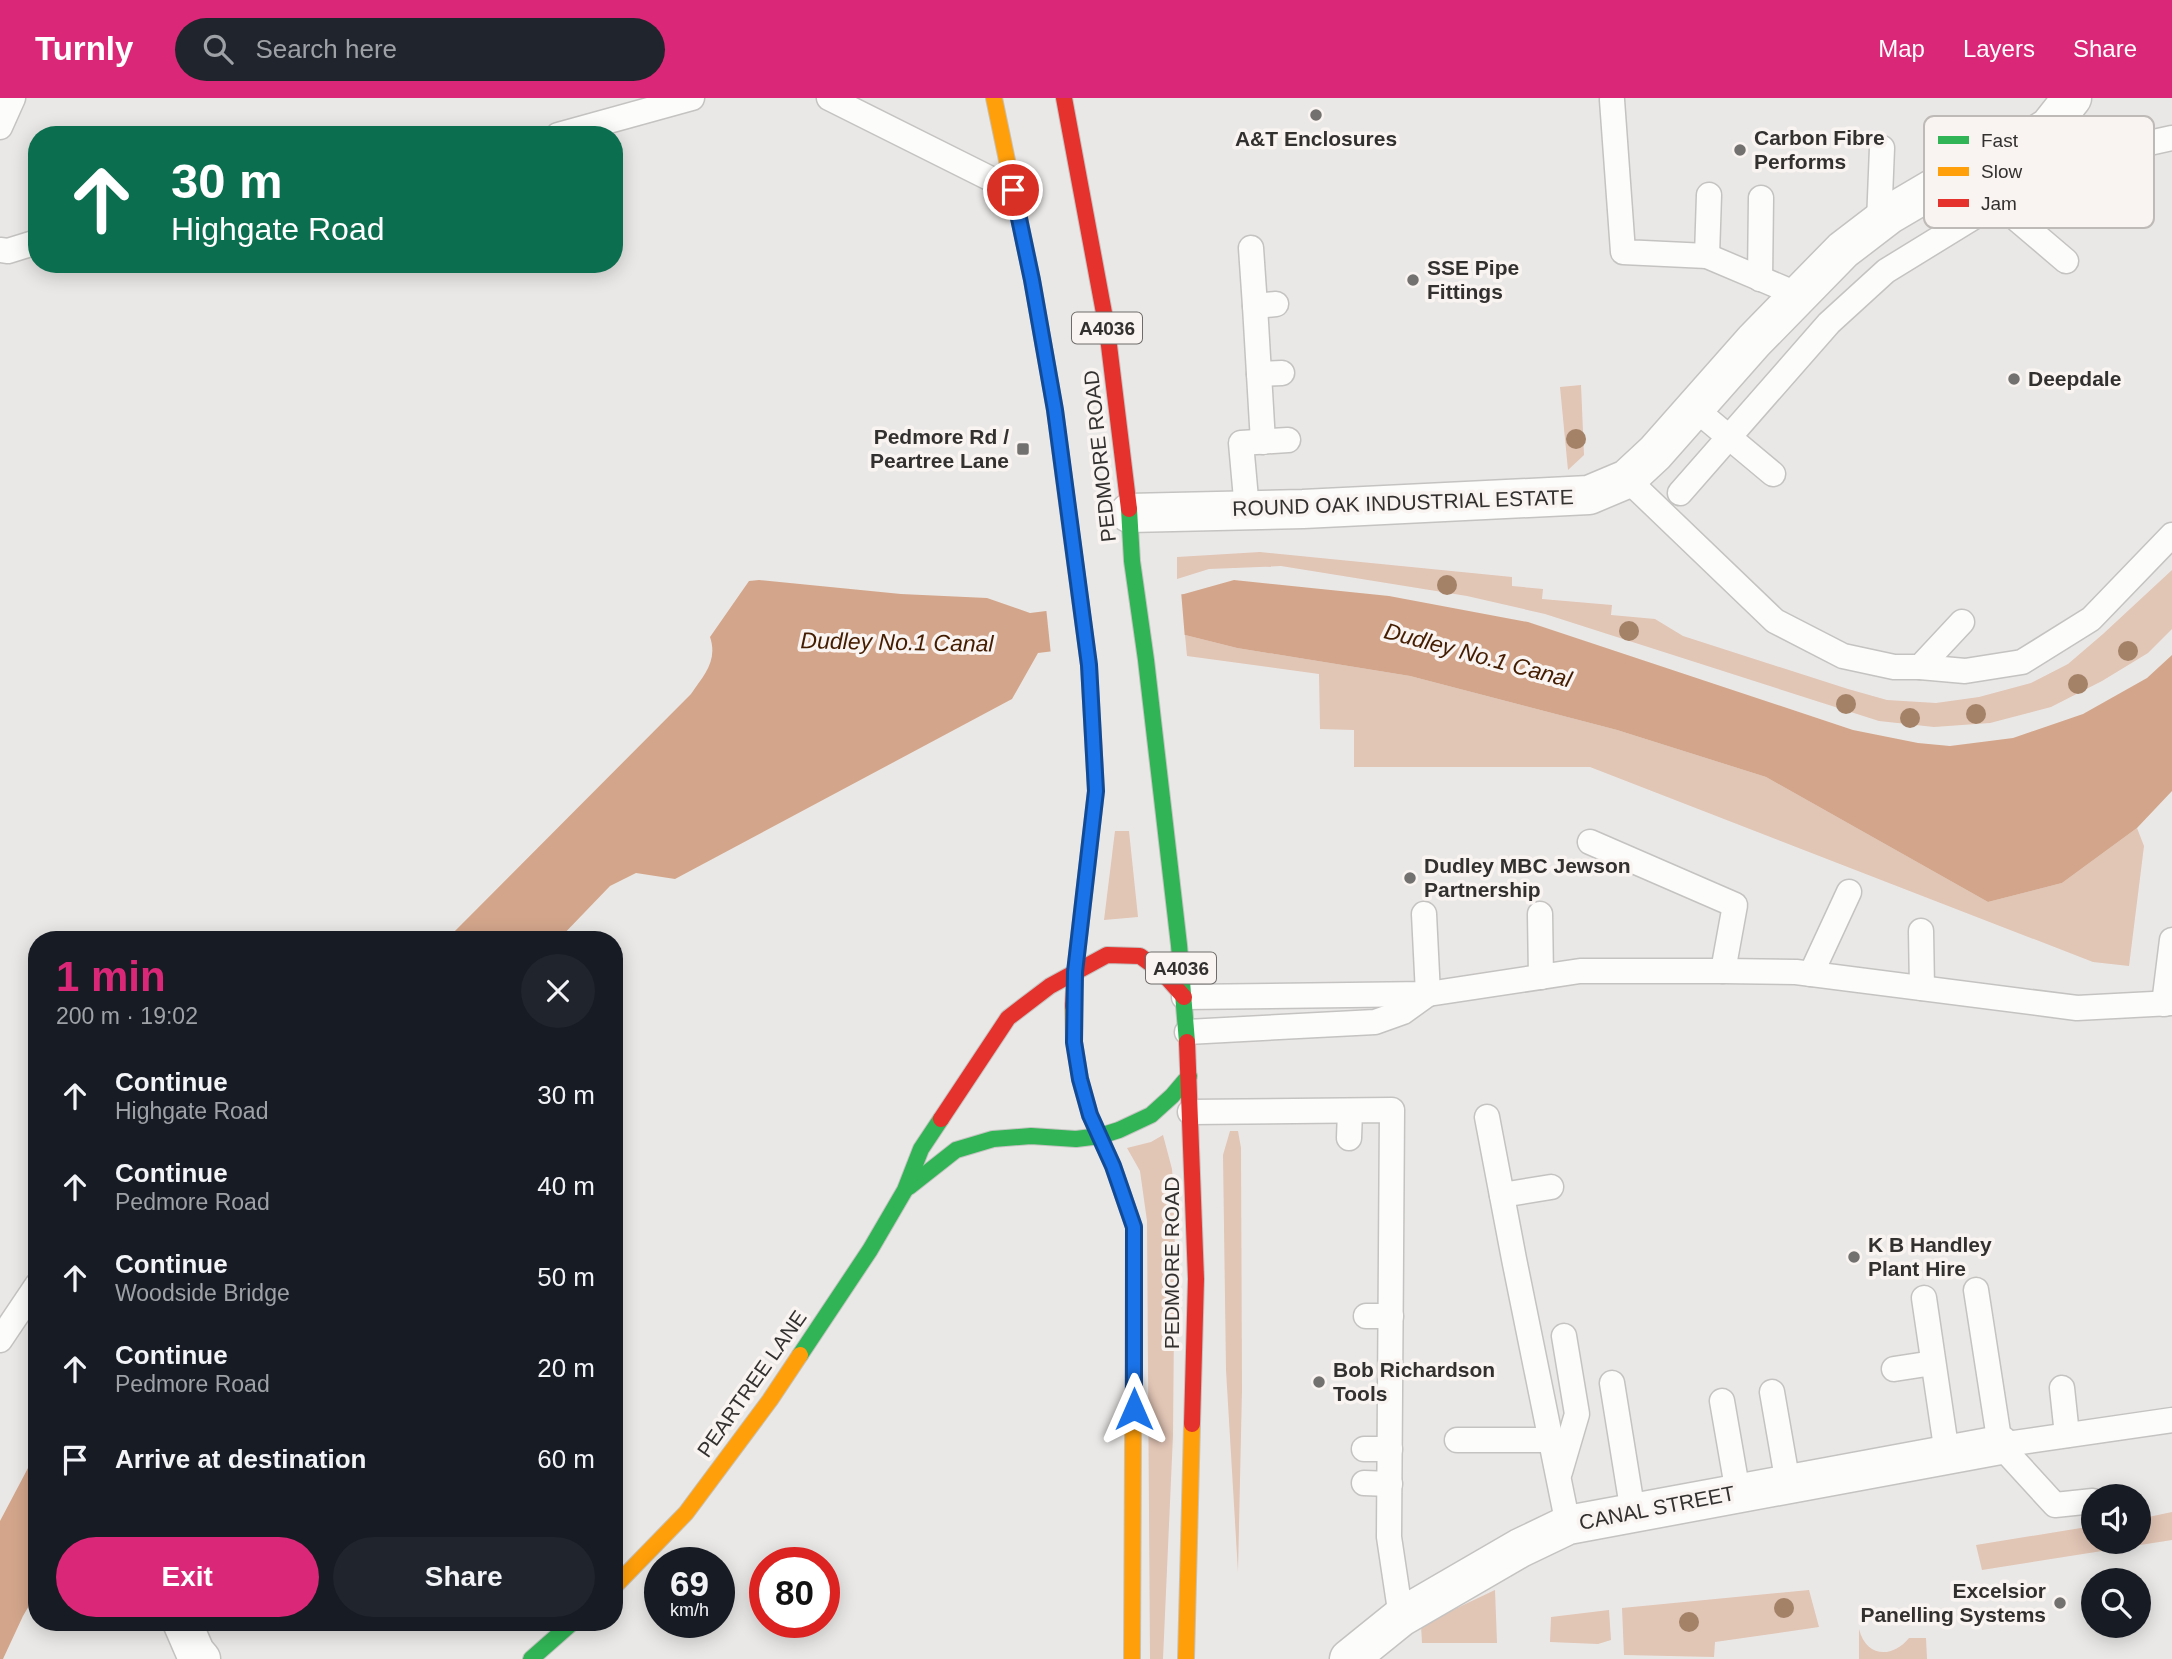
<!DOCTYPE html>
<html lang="en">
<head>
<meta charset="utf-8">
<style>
	:root { --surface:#171b24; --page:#20242c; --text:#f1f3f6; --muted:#9ea1a6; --accent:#db2777 }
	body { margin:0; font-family:Arial,sans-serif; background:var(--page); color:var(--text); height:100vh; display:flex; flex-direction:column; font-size:26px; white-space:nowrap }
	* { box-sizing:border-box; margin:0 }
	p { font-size:23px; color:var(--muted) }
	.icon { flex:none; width:38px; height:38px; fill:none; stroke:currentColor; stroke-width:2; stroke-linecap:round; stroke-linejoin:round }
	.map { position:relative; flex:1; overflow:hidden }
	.details { position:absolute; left:28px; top:833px; width:595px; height:700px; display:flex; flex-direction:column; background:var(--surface); border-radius:28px; box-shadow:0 4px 18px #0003 }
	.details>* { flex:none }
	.top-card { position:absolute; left:28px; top:28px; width:595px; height:147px; border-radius:28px; box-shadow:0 4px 18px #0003; background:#0b6e4f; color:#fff; overflow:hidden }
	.controls { position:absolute; left:2081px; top:1386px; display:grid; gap:14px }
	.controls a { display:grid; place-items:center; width:70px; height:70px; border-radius:50%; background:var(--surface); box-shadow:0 4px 18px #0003; font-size:35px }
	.speed { position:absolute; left:644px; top:1449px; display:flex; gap:14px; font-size:35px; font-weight:700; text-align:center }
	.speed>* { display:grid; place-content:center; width:91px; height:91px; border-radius:50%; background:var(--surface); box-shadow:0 4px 18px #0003; line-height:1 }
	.speed small { font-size:18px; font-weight:400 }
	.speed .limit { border:10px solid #d22; background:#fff; color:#111 }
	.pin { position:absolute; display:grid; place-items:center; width:60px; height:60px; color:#fff; margin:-30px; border:4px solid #fff; border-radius:50%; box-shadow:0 2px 7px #0007 }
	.me { position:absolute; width:77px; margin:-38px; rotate:0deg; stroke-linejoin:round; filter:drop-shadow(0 0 5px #0008) }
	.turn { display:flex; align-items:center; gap:24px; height:147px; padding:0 28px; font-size:32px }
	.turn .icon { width:91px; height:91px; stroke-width:2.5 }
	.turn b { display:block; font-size:49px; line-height:60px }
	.round { display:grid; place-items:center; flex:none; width:74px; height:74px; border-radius:37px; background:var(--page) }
	.head { display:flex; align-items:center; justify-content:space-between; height:119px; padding:0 28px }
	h1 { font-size:42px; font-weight:700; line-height:52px; color:var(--accent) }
	.button { display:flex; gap:14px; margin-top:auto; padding:14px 28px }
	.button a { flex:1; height:80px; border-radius:42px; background:var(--accent); color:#fff; font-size:28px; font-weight:700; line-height:80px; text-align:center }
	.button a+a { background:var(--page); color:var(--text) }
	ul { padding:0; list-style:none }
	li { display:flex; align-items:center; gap:21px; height:91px; padding:0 28px }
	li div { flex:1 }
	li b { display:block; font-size:26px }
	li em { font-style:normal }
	header { display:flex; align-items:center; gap:42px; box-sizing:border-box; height:98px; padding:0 35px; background:var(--accent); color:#fff }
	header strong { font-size:33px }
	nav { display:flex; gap:38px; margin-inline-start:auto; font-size:24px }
	.search { width:490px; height:63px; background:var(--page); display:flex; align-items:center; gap:18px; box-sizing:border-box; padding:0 24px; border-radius:38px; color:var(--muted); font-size:26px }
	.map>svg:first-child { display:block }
</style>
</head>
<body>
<header>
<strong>Turnly</strong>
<div class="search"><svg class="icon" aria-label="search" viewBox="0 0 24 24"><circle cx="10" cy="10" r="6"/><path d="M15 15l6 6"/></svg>Search here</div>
<nav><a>Map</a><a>Layers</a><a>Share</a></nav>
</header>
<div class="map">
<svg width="2172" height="1561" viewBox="0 0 2172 1561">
	<rect width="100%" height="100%" fill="#eae8e6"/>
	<g fill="#e1c5b5">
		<path d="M1581 287 1584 357 1568 372 1560 289Z"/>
		<path d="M1260 454 1512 479V488L1543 491 1542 501 1612 507 1611 517 1655 521 1683 538 1848 591 1887 602 1936 605 1979 599 2031 585 2068 566 2103 536 2172 472V531L2148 555 2102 583 2051 609 1990 625 1934 629 1879 623 1545 516 1467 498 1281 468 1209 471 1177 481V459Z"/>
		<path d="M1185 537 1237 550 1410 578 1617 632 1766 679 1988 804 2062 785 2137 730 2144 748 2129 868 2093 864 1590 669H1354V632L1320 631 1319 576 1187 558Z"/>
		<path d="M1115 733H1129L1138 819 1104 822Z"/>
		<path d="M1230 1033H1238L1241 1050 1242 1291 1238 1474 1226 1272 1223 1057Z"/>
		<path d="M1163 1037 1172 1071 1175 1110 1173 1337 1163 1561H1150L1147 1123 1140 1073 1127 1050 1151 1044Z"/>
		<path d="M2172 1414V1442L1982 1472 1976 1447 2093 1428V1444H2138L2139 1421Z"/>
		<path d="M1495 1492 1497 1545H1422L1421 1527Z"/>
		<path d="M1809 1492 1819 1529 1715 1544 1714 1559 1624 1557 1622 1510Z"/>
		<path d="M1609 1512 1611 1542 1598 1546 1550 1544 1551 1519Z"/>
		<path d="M1859 1531C1866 1559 1892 1561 1909 1540H1926L1927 1561H1859Z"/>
	</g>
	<g fill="#d3a68b">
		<path d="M759 482 901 496 987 500 1030 515 1184 496 1234 482 1389 498 1528 524 1853 632 1918 645 1950 648 2013 640 2083 616 2147 580 2172 557V693L2137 730 2062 785 1988 804 1766 679 1617 632 1410 578 1237 550 1185 537 1038 555 1012 601 675 781 636 775 610 788 558 842H446L691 596C704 577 718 563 710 539L749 483Z"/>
		<path d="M37 1353V1494L23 1518 3 1561H0V1423Z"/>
	</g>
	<path fill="#eae8e6" d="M1181 493 1185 541 1051 557 1046 509Z"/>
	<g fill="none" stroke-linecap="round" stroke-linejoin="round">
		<g stroke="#c4c3c1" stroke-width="27">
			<g id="lane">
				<path d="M829 0 1013 92"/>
				<path d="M1612 2 1623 154 1707 158 1799 197"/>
				<path d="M0 29 13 0"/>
				<path d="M558 37 692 0"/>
				<path d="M1999 106 2140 47 2172 40"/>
				<path d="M1879 124 1882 50"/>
				<path d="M1251 150 1255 208 1276 206"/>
				<path d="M0 152 8 153 37 144"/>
				<path d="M1707 158 1709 97"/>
				<path d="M1760 181 1761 100"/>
				<path d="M1255 208 1259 276 1282 275"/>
				<path d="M1259 276 1263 344"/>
				<path d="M1694 310 1773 376"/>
				<path d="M1627 381 1775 523 1843 558 1894 569H1920L1962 524"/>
				<path d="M1680 395 1829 225 1886 173 1982 114 1999 106 2066 163"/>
				<path d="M1247 412 1241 345 1288 342"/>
				<path d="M1920 569 1965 573 2022 564 2091 521 2172 437"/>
				<path d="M1590 744 1735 807 1723 873"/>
				<path d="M1424 816 1428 896"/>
				<path d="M1540 816 1541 879"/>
				<path d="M1921 833 1922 890"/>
				<path d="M1811 876 1849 794"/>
				<path d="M1184 899 1428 896 1580 873H1723L1796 874 2077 910 2172 905"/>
				<path d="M2164 906 2172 842"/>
				<path d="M1187 934 1375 924 1403 914 1428 896"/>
				<path d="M1190 1014 1392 1012 1389 1439 1401 1519"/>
				<path d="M1487 1019 1514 1161 1568 1427"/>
				<path d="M1349 1040 1350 1013"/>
				<path d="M1502 1097 1551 1089"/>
				<path d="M1976 1192 2000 1347 2055 1407 2093 1403"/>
				<path d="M1924 1200 1947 1356"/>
				<path d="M1366 1218H1391"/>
				<path d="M0 1242 37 1187"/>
				<path d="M1894 1271 1933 1265"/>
				<path d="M1612 1285 1633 1415"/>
				<path d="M2062 1290 2067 1337"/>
				<path d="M1772 1294 1788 1386"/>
				<path d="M1722 1303 1738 1395"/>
				<path d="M1457 1342H1551"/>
				<path d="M2000 1347 2172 1322"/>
				<path d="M1364 1351H1390"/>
				<path d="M1560 1374 1577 1316 1564 1238"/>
				<path d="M1364 1385 1390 1386"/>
			</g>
		</g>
		<g stroke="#c4c3c1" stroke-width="41">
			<g id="street">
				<path d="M1129 415 1303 411 1589 397 1627 381 1655 355 1754 243 1843 152 1890 116 1941 86 2001 59 2049 29 2072 0"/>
				<path d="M182 1524 195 1554 201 1561"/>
				<path d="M1349 1561 1401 1519 1520 1450 1568 1427 2000 1347"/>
			</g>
		</g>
		<g stroke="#c4c3c1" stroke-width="18">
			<g id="fast">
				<path d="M1129 411 1132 463 1146 562 1179 847 1187 944"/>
				<path d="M909 1089 956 1052 993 1041 1031 1038 1076 1041 1100 1038 1119 1032 1151 1017 1172 998 1189 978"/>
				<path d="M800 1257 870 1152 905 1092 921 1051 941 1021"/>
				<path d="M531 1561 573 1524"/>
			</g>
		</g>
		<g stroke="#c4c3c1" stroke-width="18">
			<g id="slow">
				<path d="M994 0 1032 182 1055 312 1069 419"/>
				<path d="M1073 908 1074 944 1080 981 1090 1017 1113 1068 1134 1129 1132 1561"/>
				<path d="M614 1489 686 1415 770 1302 800 1257"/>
				<path d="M1186 1561 1192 1326"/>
			</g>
		</g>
		<g stroke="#c4c3c1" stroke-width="18">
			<g id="jam">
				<path d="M1064 0 1107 231 1129 411"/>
				<path d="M1069 419 1089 567 1096 693 1075 874 1073 908"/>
				<path d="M1187 944 1196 1181 1192 1326"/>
				<path d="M941 1021 1008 920 1050 888 1107 857 1140 858 1162 874 1184 899"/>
			</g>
		</g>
		<use href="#lane" stroke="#fcfcfb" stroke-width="24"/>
		<use href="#street" stroke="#fcfcfb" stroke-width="38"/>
		<use href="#fast" stroke="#30b455" stroke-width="16"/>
		<use href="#slow" stroke="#ff9f0a" stroke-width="16"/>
		<use href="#jam" stroke="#e5322d" stroke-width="16"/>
	</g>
	<g fill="#a38268">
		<circle cx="1576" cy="341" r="10"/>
		<circle cx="1447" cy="487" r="10"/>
		<circle cx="1629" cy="533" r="10"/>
		<circle cx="2128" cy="553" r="10"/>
		<circle cx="2078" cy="586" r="10"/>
		<circle cx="1846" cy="606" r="10"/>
		<circle cx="1976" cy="616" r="10"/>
		<circle cx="1910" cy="620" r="10"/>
		<circle cx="1784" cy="1510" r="10"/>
		<circle cx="1689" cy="1524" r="10"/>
	</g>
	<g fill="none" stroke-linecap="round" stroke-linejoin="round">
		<g stroke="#114b97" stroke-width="18">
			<path id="route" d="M1013 92 1032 182 1055 312 1089 567 1096 693 1075 874 1074 944 1080 981 1090 1017 1113 1068 1134 1129V1311"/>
		</g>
		<use href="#route" stroke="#1a73e8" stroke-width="12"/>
	</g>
	<g fill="#737170" stroke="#f9f4f1" stroke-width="2.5">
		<circle cx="1316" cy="17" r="7"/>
		<circle cx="1740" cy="52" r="7"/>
		<circle cx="1413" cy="182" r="7"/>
		<circle cx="2014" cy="281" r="7"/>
		<rect x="1016" y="344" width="14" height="14" rx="3.5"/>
		<circle cx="1410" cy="780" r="7"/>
		<circle cx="1854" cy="1159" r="7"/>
		<circle cx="1319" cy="1284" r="7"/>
		<circle cx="2060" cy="1505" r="7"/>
	</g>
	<g text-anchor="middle" stroke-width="7" stroke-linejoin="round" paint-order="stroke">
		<g fill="#f9f4f1" stroke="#6e6c6a" stroke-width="2">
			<rect x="1072" y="214.5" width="70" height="31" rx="5"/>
			<rect x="1146" y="854.5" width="70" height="31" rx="5"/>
		</g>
		<g font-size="19" font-weight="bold" fill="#333130">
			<text x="1107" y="237">A4036</text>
			<text x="1181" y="877">A4036</text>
		</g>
		<g font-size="21" font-weight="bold" fill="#333130" stroke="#f9f4f1" text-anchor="start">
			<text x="1754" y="47">Carbon Fibre<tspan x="1754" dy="24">Performs</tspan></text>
			<text x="1316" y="48" text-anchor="middle">A&amp;T Enclosures</text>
			<text x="1427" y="177">SSE Pipe<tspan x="1427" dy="24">Fittings</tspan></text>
			<text x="2028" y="288">Deepdale</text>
			<text x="1009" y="346" text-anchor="end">Pedmore Rd /<tspan x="1009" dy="24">Peartree Lane</tspan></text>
			<text x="1424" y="775">Dudley MBC Jewson<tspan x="1424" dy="24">Partnership</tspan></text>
			<text x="1868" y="1154">K B Handley<tspan x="1868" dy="24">Plant Hire</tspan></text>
			<text x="1333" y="1279">Bob Richardson<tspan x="1333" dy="24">Tools</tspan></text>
			<text x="2046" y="1500" text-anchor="end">Excelsior<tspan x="2046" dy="24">Panelling Systems</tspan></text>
		</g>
		<g font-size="21" fill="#333130" stroke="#f9f4f1">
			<text transform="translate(1100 358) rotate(-96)" y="7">PEDMORE ROAD</text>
			<text transform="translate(1403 405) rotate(-2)" y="7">ROUND OAK INDUSTRIAL ESTATE</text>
			<text transform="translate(1172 1165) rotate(-90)" y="7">PEDMORE ROAD</text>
			<text transform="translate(752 1286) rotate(-55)" y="7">PEARTREE LANE</text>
			<text transform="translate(1657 1410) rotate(-11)" y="7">CANAL STREET</text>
		</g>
		<g font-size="23" font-style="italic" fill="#441c00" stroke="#f9f4f1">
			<text transform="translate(897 544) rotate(1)" y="8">Dudley No.1 Canal</text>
			<text transform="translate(1478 557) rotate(15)" y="8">Dudley No.1 Canal</text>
		</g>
	</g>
	<rect x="1924" y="18" width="230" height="112" rx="10" fill="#f9f4f1" stroke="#bebab7" stroke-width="2"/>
	<rect x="1938" y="38" width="31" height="8" fill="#30b455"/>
	<rect x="1938" y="69" width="31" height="9" fill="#ff9f0a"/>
	<rect x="1938" y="101" width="31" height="8" fill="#e5322d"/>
	<g font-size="19" fill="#333130">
		<text x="1981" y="49">Fast</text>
		<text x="1981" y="80">Slow</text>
		<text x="1981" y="112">Jam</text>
	</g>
</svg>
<div class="controls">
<a><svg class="icon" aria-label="sound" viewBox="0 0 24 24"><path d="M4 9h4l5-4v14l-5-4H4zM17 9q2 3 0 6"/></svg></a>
<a><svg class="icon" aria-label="search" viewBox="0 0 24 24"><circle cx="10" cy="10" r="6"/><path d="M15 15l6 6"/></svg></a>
</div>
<div class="speed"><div>69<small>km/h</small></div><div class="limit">80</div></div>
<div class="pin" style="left:1013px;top:92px;background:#d93025"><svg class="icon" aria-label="arrive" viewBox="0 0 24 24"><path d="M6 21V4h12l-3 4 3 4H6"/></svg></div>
<svg class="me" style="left:1134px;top:1311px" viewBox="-20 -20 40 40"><path d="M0-17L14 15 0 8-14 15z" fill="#1a73e8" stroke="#fff" stroke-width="4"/></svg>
<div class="top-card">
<div class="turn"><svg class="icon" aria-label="ahead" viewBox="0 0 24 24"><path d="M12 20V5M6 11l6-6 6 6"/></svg><div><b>30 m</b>Highgate Road</div></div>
</div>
<section class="details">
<div class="head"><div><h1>1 min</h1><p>200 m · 19:02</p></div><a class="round"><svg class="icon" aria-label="close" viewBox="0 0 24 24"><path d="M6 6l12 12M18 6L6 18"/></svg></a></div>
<ul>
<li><svg class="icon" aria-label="ahead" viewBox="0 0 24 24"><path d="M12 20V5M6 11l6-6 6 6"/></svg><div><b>Continue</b><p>Highgate Road</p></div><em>30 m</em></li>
<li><svg class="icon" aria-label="ahead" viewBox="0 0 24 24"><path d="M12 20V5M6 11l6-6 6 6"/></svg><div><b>Continue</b><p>Pedmore Road</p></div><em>40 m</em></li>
<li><svg class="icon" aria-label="ahead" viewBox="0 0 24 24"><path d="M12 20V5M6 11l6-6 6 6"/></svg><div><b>Continue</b><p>Woodside Bridge</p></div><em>50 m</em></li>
<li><svg class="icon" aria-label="ahead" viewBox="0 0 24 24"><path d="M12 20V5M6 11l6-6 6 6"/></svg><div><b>Continue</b><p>Pedmore Road</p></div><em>20 m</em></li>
<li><svg class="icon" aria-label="arrive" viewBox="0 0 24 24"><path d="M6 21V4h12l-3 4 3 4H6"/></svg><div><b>Arrive at destination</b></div><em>60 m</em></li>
</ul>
<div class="button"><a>Exit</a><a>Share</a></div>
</section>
</div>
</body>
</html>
